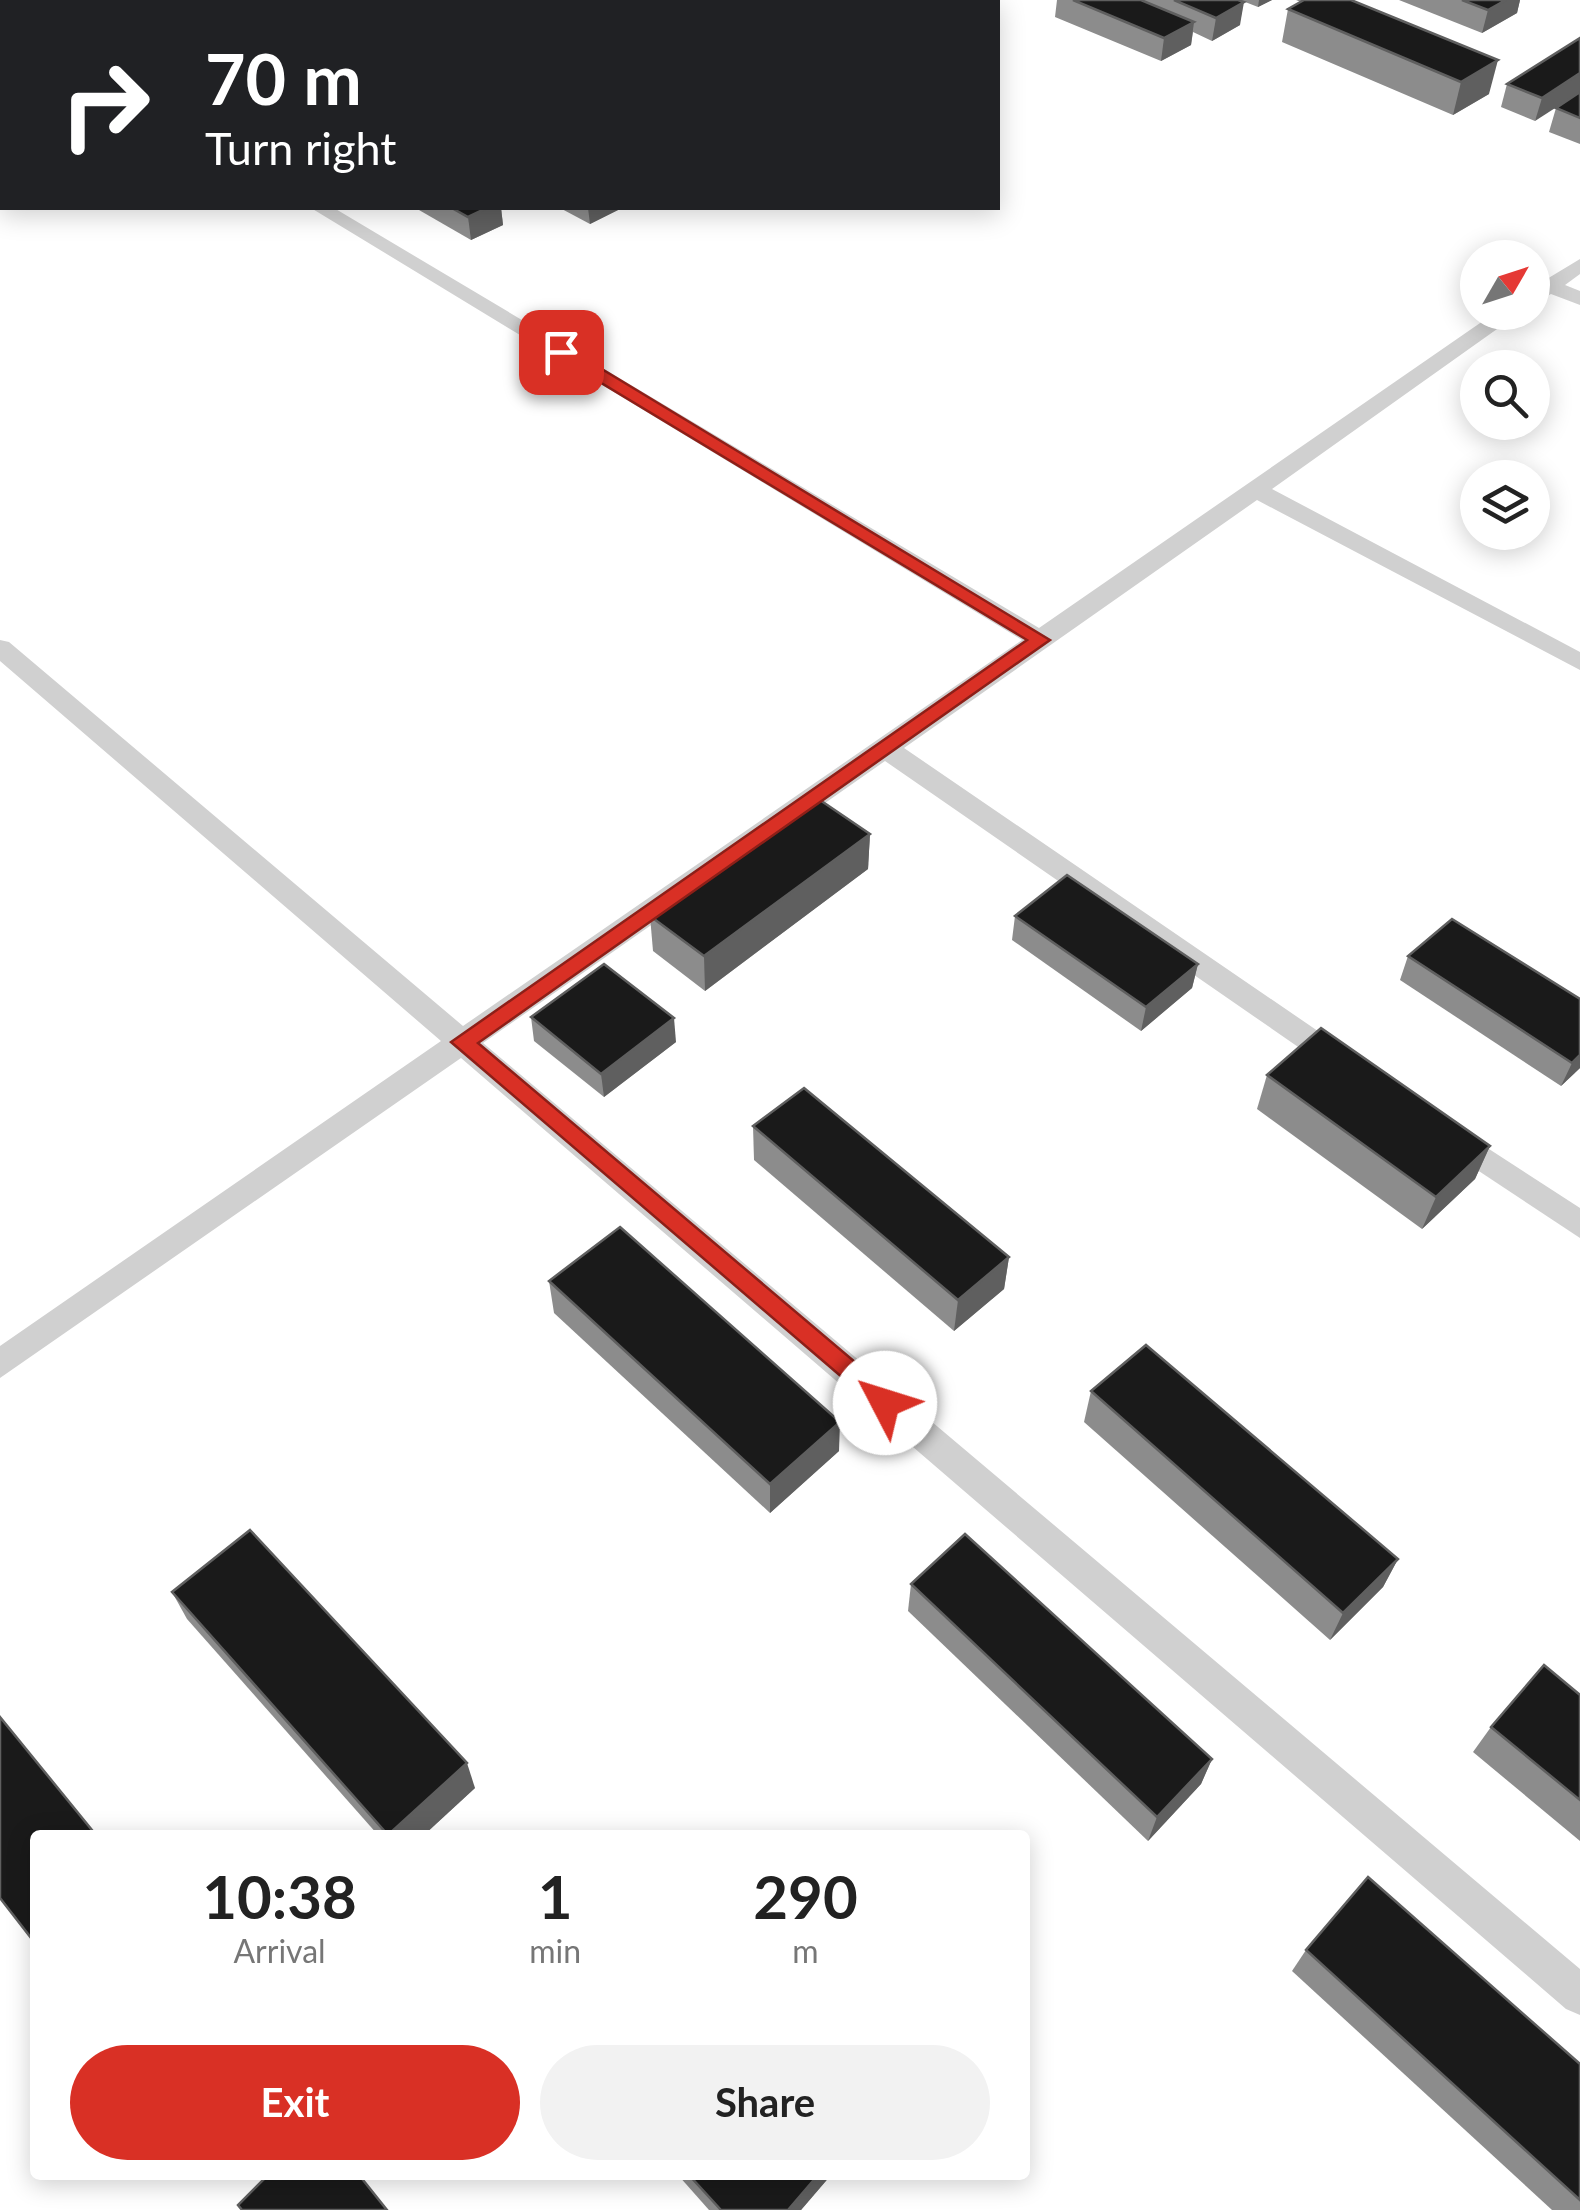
<!DOCTYPE html>
<html lang="en">
<head>
<meta charset="utf-8">
<style>
	:root { --surface:#fff; --page:#f2f2f2; --text:#222; --muted:#767676; --accent:#d93025 }
	body { margin:0; font-family:Lato,sans-serif; background:var(--page); color:var(--text); height:100vh; display:flex; flex-direction:column; font-size:38px; white-space:nowrap }
	* { box-sizing:border-box; margin:0 }
	p { font-size:32px; color:var(--muted) }
	.icon { flex:none; width:55px; height:55px; fill:none; stroke:currentColor; stroke-width:2; stroke-linecap:round; stroke-linejoin:round }
	.map { position:relative; flex:1; overflow:hidden }
	.drawer { position:absolute; left:30px; top:1830px; width:1000px; height:350px; display:flex; flex-direction:column; background:var(--surface); border-radius:10px; box-shadow:0 5px 25px #0003 }
	.drawer>* { flex:none }
	.banner { position:absolute; left:0px; top:0px; width:1000px; height:210px; box-shadow:0 5px 25px #0003; background:#202124; color:#fff; overflow:hidden }
	.needle { width:65px; rotate:51deg }
	.controls { position:absolute; left:1460px; top:240px; display:grid; gap:20px }
	.controls a { display:grid; place-items:center; width:90px; height:90px; border-radius:50%; background:var(--surface); box-shadow:0 5px 25px #0003; font-size:50px }
	.pin { position:absolute; display:grid; place-items:center; width:85px; height:85px; color:#fff; margin:-42px; border-radius:20px; box-shadow:0 5px 15px #0006 }
	.me { position:absolute; width:110px; margin:-55px; rotate:310deg; stroke-linejoin:round; filter:drop-shadow(0 0 8px #0008) }
	.turn { display:flex; align-items:center; gap:35px; height:210px; padding:0 40px; font-size:45px }
	.turn .icon { width:130px; height:130px; stroke-width:2.5 }
	.turn b { display:block; font-size:70px; line-height:85px }
	.eta { display:flex; justify-content:space-evenly; align-items:center; height:170px; text-align:center }
	.eta b { font-size:60px; font-weight:700; line-height:70px }
	.button { display:flex; gap:20px; margin-top:auto; padding:20px 40px }
	.button a { flex:1; height:115px; border-radius:60px; background:var(--accent); color:#fff; font-size:40px; font-weight:700; line-height:115px; text-align:center }
	.button a+a { background:var(--page); color:var(--text) }
	.map>svg:first-child { display:block }
</style>
</head>
<body>
<div class="map">
<svg width="1580" height="2210" viewBox="0 0 1580 2210">
	<rect width="100%" height="100%" fill="#fff"/>
	<g fill="none" stroke-linecap="round" stroke-linejoin="round">
		<g fill="#d0d0d0" fill-rule="evenodd">
			<rect x="0" y="10" width="2" height="11"/>
			<path d="M311 208H334L1039 628 1496 312H1521L1272 489 1580 652V670L1257 500 904 748 1350 1053 1355 1061 1350 1069H1330L885 761 483 1043 1580 1969V2015L1566 2009 461 1058 0 1378V1346L441 1041 0 661V640L9 642 463 1026 1022 640Z"/>
			<path d="M1580 259V274L1565 285 1580 291V305L1551 294 1532 304V288Z"/>
			<path d="M1452 1125 1580 1208V1238L1441 1146 1437 1137 1441 1128Z"/>
		</g>
	</g>
	<g fill="#8c8c8c">
		<path d="M1057 0H1238L1240 25 1212 41 1193 32 1191 45 1161 61 1055 17Z"/>
		<path d="M1240 0H1272L1258 7Z"/>
		<path d="M1296 0H1351L1489 94 1453 115 1282 42 1288 9 1301 2Z"/>
		<path d="M1399 0H1520L1517 13 1482 33Z"/>
		<path d="M1580 38 1535 121 1501 107 1507 84Z"/>
		<path d="M1580 92V144L1549 132 1556 108Z"/>
		<path d="M419 208H501L503 225 471 240 419 210Z"/>
		<path d="M560 208H618V210L590 224Z"/>
		<path d="M870 834 868 869 705 991 653 951 650 916Z"/>
		<path d="M1015 916 1198 964 1192 988 1141 1031 1012 940Z"/>
		<path d="M1408 956 1580 1068 1561 1086 1400 980Z"/>
		<path d="M531 1017 676 1042 604 1097 534 1041Z"/>
		<path d="M1267 1075 1490 1146 1475 1179 1422 1229 1257 1109Z"/>
		<path d="M753 1126 1009 1257 1004 1289 954 1331 754 1160Z"/>
		<path d="M549 1281 839 1451 770 1513 554 1313Z"/>
		<path d="M1091 1391 1398 1559 1383 1587 1330 1640 1084 1422Z"/>
		<path d="M911 1584 1212 1759 1201 1784 1148 1841 908 1611Z"/>
		<path d="M172 1592 475 1788 424 1835H378L187 1619Z"/>
		<path d="M1580 1695V1841L1473 1752 1491 1727Z"/>
		<path d="M1306 1950 1580 2064V2210H1552L1292 1971Z"/>
		<path d="M678 2175H831L801 2210H709Z"/>
	</g>
	<g fill="#5f5f5f">
		<path d="M1259 0H1272L1258 7Z"/>
		<path d="M1506 0H1520L1517 13 1482 33 1488 10Z"/>
		<path d="M1244 2 1240 25 1212 41 1216 18Z"/>
		<path d="M1194 22 1191 45 1161 61 1164 38Z"/>
		<path d="M1498 60 1489 94 1453 115 1461 82Z"/>
		<path d="M1580 73V92L1535 121 1542 98Z"/>
		<path d="M487 208H501L503 225 471 240 468 217Z"/>
		<path d="M588 208H618V210L590 224Z"/>
		<path d="M870 834 868 869 705 991 704 956Z"/>
		<path d="M1198 964 1192 988 1141 1031 1146 1007Z"/>
		<path d="M674 1018 676 1042 604 1097 601 1074Z"/>
		<path d="M1580 1055V1068L1561 1086 1572 1063Z"/>
		<path d="M1490 1146 1475 1179 1422 1229 1436 1197Z"/>
		<path d="M1009 1257 1004 1289 954 1331 958 1300Z"/>
		<path d="M840 1422 839 1451 770 1513V1484Z"/>
		<path d="M1398 1559 1383 1587 1330 1640 1343 1613Z"/>
		<path d="M1212 1759 1201 1784 1148 1841 1157 1817Z"/>
		<path d="M467 1763 475 1788 424 1835H388Z"/>
		<path d="M818 2175H831L801 2210H788Z"/>
	</g>
	<g fill="#1a1a1a" stroke="#5f5f5f" stroke-width="2.5">
		<path d="M1073 0H1141L1194 22 1164 38Z"/>
		<path d="M1174 0H1238L1244 2 1216 18Z"/>
		<path d="M1304 0H1351L1498 60 1461 82 1288 9Z"/>
		<path d="M1462 0H1506L1488 10Z"/>
		<path d="M1580 38V73L1542 98 1507 84Z"/>
		<path d="M1580 92V118L1556 108Z"/>
		<path d="M452 208H487L468 217Z"/>
		<path d="M817 798 870 834 704 956 650 916Z"/>
		<path d="M1067 875 1198 964 1146 1007 1015 916Z"/>
		<path d="M1452 919 1580 999V1055L1572 1063 1408 956Z"/>
		<path d="M604 964 674 1018 601 1074 531 1017Z"/>
		<path d="M1321 1028 1490 1146 1436 1197 1267 1075Z"/>
		<path d="M804 1088 1009 1257 958 1300 753 1126Z"/>
		<path d="M620 1227 840 1422 770 1484 549 1281Z"/>
		<path d="M1146 1345 1398 1559 1343 1613 1091 1391Z"/>
		<path d="M250 1530 467 1763 388 1835 172 1592Z"/>
		<path d="M965 1534 1212 1759 1157 1817 911 1584Z"/>
		<path d="M1544 1665 1580 1695V1800L1491 1727Z"/>
		<path d="M0 1717 96 1835H35V1943L0 1898Z"/>
		<path d="M1368 1877 1580 2064V2200L1306 1950Z"/>
		<path d="M268 2175H359L387 2210H242L238 2205Z"/>
		<path d="M689 2175H818L788 2210H721Z"/>
	</g>
	<path fill="#d93025" stroke="#8d1f18" stroke-width="2.5" d="M555 348H567L1050 640 478 1043 894 1395 898 1403 894 1411 885 1414 451 1042 1027 640 555 355Z"/>
</svg>
<div class="controls">
<a><svg class="needle" viewBox="-14 -14 28 28"><path d="M0-13l5 13h-10z" fill="#e53935"/><path d="M0 13l5-13h-10z" fill="#767676"/></svg></a>
<a><svg class="icon" aria-label="search" viewBox="0 0 24 24"><circle cx="10" cy="10" r="6"/><path d="M15 15l6 6"/></svg></a>
<a><svg class="icon" aria-label="layers" viewBox="0 0 24 24"><path d="M12 4l9 5-9 5-9-5zM3 14l9 5 9-5"/></svg></a>
</div>
<div class="pin" style="left:561px;top:352px;background:#d93025"><svg class="icon" aria-label="arrive" viewBox="0 0 24 24"><path d="M6 21V4h12l-3 4 3 4H6"/></svg></div>
<svg class="me" style="left:885px;top:1403px" viewBox="-20 -20 40 40"><circle r="19" fill="#fff"/><path d="M0-13L10 11 0 6-10 11z" fill="#d93025"/></svg>
<div class="banner">
<div class="turn"><svg class="icon" aria-label="right" viewBox="0 0 24 24"><path d="M7 20v-9h11M14 6l5 5-5 5"/></svg><div><b>70 m</b>Turn right</div></div>
</div>
<section class="drawer">
<div class="eta">
<div><b>10:38</b><p>Arrival</p></div>
<div><b>1</b><p>min</p></div>
<div><b>290</b><p>m</p></div>
</div>
<div class="button"><a>Exit</a><a>Share</a></div>
</section>
</div>
</body>
</html>
